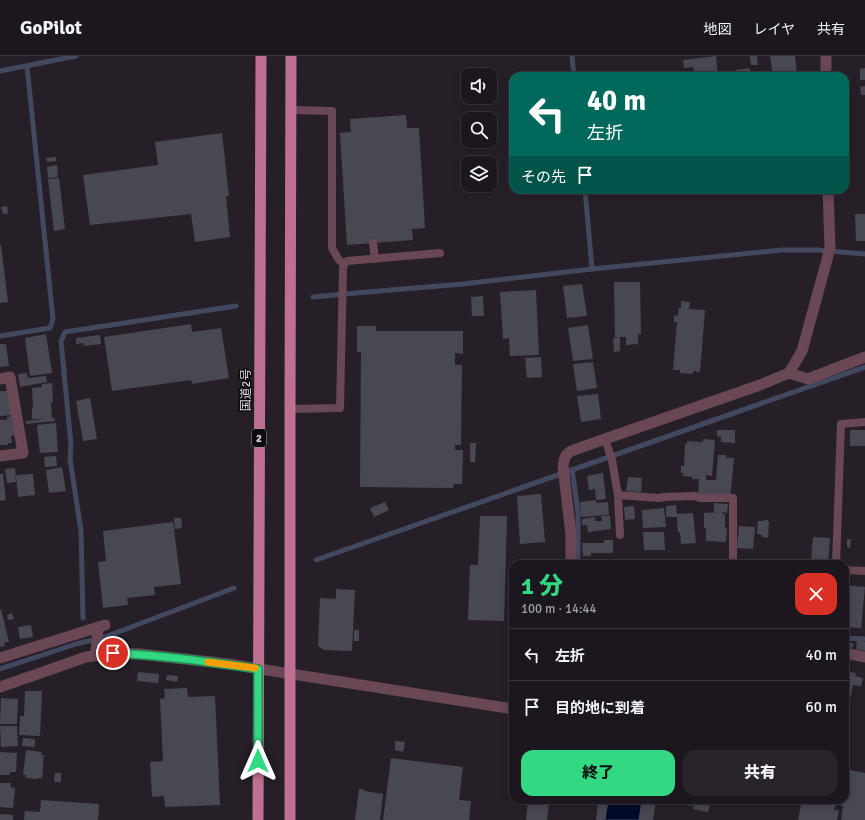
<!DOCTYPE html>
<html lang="ja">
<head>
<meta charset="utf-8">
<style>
	:root { --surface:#1c171e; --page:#29242b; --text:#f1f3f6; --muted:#a09fa4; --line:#3a363c; --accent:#32d882 }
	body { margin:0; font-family:Signika,"Noto Sans JP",sans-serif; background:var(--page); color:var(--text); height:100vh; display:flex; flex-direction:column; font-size:15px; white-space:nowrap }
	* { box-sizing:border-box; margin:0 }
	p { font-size:13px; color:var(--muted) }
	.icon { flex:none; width:22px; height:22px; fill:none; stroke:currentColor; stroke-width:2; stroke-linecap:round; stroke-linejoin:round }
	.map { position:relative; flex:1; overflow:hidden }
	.side { position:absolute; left:509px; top:504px; width:340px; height:244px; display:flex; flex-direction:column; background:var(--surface); border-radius:12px; box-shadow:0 2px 10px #0003,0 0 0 1px var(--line) }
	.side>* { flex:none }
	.banner { position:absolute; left:509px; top:16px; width:340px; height:122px; border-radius:12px; box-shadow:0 2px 10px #0003,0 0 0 1px var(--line); background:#00695c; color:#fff; overflow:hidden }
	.tools { position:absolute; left:461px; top:12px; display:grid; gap:8px }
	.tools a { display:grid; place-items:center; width:36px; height:36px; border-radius:8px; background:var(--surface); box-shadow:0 2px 10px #0003,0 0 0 1px var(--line); font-size:20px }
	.pin { position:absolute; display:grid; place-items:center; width:34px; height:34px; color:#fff; margin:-17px; border:2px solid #fff; border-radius:50%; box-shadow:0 1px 4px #0007 }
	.me { position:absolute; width:44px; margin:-22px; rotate:0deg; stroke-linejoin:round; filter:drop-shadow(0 0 3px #0008) }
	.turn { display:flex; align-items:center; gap:14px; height:84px; padding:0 12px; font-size:18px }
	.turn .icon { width:52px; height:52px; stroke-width:2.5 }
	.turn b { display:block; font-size:28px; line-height:34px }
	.then { display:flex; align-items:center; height:38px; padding:0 12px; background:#0003; gap:8px; font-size:15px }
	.round { display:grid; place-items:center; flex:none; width:42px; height:42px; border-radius:12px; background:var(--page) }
	.head { display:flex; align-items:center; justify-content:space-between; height:68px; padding:0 12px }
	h1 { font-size:24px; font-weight:800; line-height:30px; color:var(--accent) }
	.button { display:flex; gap:8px; margin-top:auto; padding:8px 12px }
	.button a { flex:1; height:46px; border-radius:12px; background:var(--accent); color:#111; font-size:16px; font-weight:800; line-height:46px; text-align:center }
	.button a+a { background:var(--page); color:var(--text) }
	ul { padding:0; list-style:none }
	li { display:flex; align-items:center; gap:12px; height:52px; padding:0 12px; border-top:1px solid var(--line) }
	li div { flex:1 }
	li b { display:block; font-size:15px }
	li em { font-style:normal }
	header { display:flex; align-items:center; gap:24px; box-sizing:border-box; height:56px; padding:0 20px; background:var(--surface); border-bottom:1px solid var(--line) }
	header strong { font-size:19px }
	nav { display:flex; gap:22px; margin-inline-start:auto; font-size:14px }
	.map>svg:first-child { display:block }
</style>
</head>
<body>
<header>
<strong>GoPilot</strong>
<nav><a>地図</a><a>レイヤ</a><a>共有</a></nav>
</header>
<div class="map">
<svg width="865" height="764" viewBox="0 0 865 764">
	<rect width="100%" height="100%" fill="#261f28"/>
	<path fill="#000c2a" stroke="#42495f" d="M608 744H642L639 764H605Z"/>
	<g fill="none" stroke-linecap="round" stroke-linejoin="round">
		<g stroke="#42495f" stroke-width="5">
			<path d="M572 0 574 20"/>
			<path d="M0 15 76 0"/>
			<path d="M585 134 592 213"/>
			<path d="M313 241 356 237 463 228 592 213 782 194H817L865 198"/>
			<path d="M0 280 50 272 53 263 27 10"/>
			<path d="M572 413 578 457V508"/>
			<path d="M316 504 865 311"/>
			<path d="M83 562 81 475 70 403 71 389 61 285 65 276 236 250"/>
			<path d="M845 582 865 583"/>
			<path d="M0 613 76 588 105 581 234 532"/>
		</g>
	</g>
	<g fill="#484853">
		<path d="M716 0 718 20H694L693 11 684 12 683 4Z"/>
		<path d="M750 0H757L758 9H751Z"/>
		<path d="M770 0H795L797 19 773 20Z"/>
		<path d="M750 12 751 20H736L735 14Z"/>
		<path d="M865 12V24H860V13Z"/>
		<path d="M865 30V39H861L860 31Z"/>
		<rect x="845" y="45" width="4" height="15"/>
		<path d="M406 59 407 72H419L425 172 412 173 413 184 347 189 340 77 351 76 350 63Z"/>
		<path d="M222 77 229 140H226L230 181 195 186 191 158 90 169 83 119 158 109 155 86Z"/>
		<path d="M56 101V105L47 106 46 102Z"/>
		<path d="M57 109 58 121 48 122 47 111Z"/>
		<path d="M59 122 65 173 54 175 48 123Z"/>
		<path d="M7 150 8 157 3 158 1 151Z"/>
		<path d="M855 158H865V185H856Z"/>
		<path d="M0 189H1L8 246 0 247Z"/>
		<path d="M614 226H640L641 278H638V288L626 289V281H615Z"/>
		<path d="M582 228 587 260 567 262 563 230Z"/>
		<path d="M536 234 539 299 510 300 509 282 503 283 500 236Z"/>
		<path d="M483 240 484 260H472L471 241Z"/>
		<path d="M681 245 690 246 689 253 705 254 700 316 693 315V318L680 317V314H673L677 266H674V259L678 260 679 252H681Z"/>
		<path d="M191 268 192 276 221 272 229 322 192 328 191 324 112 335 104 281Z"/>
		<path d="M588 269 593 303 573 305 568 272Z"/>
		<path d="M357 270H376V275H463V298L455 297V309H462L461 389H455V394H463L462 428H454L453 432 360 431 361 296H357Z"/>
		<path d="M46 278 52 317 30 320 25 282Z"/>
		<path d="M100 279 101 288 84 290 83 287 76 288V282Z"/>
		<path d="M620 281V295L614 296 613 282Z"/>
		<path d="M0 288H6L9 310 0 311Z"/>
		<path d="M541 301 542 321 527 322 525 302Z"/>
		<path d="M593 306 597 332 577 335 573 308Z"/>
		<path d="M27 317 28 322 46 320 47 326 20 331 18 318Z"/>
		<path d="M52 327 53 346H51L52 362H54L55 365 26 368V365L44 363H32V352H33L32 332 42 331V328Z"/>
		<path d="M0 335H9L12 359 0 360Z"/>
		<path d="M598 338 601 363 581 366 577 340Z"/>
		<path d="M90 342 97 383 83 385 76 345Z"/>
		<path d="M12 360 15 379 11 380 12 387H8V389H0V364H7V361Z"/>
		<path d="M56 367 58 396 40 397 37 371H38L37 369Z"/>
		<path d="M717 374H735V387L721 386V381L717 380Z"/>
		<rect x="850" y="374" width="15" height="16"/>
		<path d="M703 383 715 384 712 420 706 419V424H716L718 399H726V402H734L730 443 698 439 699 423H692V421L683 420V417H681V410H684L685 388H687V385L703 386Z"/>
		<path d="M470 387H476L475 406H470Z"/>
		<path d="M56 400 57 410 45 411 44 401Z"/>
		<path d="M62 411 66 435 49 437 46 414Z"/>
		<path d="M15 412 16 426 7 427 5 413Z"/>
		<path d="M603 417 606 443 596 444 595 433 589 434 587 420Z"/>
		<path d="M0 418H3L6 444 0 445Z"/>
		<path d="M33 418 35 439 18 441 16 419Z"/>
		<path d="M628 421 642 422 641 436 626 435Z"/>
		<path d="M541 438 545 486 520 488 517 440Z"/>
		<path d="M596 444V447L608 446 609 459 581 461 580 446Z"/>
		<path d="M385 446 389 454 374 461 370 452Z"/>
		<path d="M714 447 728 448 727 457 721 456 725 459V471L727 472 726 486 706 485V472H704V457L720 456H714Z"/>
		<path d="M676 449 677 458 693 457 696 487 681 488 680 476 678 477 677 461H666V450Z"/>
		<path d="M634 450 635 463 625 464 624 451Z"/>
		<path d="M664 452 666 471 643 472 642 454Z"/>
		<path d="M480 460H507L504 565 468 564 470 509H478Z"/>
		<path d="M601 460H610L611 473 588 476 587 469H582V463L595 461V465H602Z"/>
		<path d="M174 462H181L182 472 175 473Z"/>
		<path d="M764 464H768V466H769L768 482 762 481V479L757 478 758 465H764Z"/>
		<path d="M173 466 181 528 154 531 155 539 127 542 128 549 103 552 98 506 106 505 103 475Z"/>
		<path d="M739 470 755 471 753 493 737 492Z"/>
		<path d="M643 476H664L665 494H644Z"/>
		<path d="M813 481 830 482 828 507 811 506Z"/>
		<path d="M847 483H851L850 492 847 491Z"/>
		<path d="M604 484H613V497H591V500H583L582 487H604Z"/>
		<rect x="776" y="506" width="8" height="2"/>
		<path d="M845 529 865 531 861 572 845 571Z"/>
		<path d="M336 533 355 534 352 595 324 594 318 590 320 542 336 543Z"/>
		<path d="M1 553 9 586 4 587 5 590 0 591V554Z"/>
		<path d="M12 557 14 563 8 564 7 559Z"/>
		<path d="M31 569 33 581 20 583 18 571Z"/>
		<rect x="354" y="574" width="5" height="11"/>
		<path d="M857 584 865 586V595L856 593Z"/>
		<path d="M847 586 854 588 852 592 846 590Z"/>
		<path d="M845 615 856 617 855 620 863 622 861 630 853 629 846 664Z"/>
		<path d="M138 616 159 618 158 627 137 625Z"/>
		<path d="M167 619 178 620 177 626 166 624Z"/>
		<path d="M187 632 188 641 215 640 220 749 165 751 164 740 152 741 150 706 163 705 160 643 165 642 164 633Z"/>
		<path d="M25 635H42L40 680 19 679 20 660H24Z"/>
		<path d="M1 642 18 643 17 668H0Z"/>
		<path d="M0 670H17L18 690 1 691Z"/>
		<path d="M23 682 35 683V691L22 690Z"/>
		<path d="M395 685 405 686 403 696 395 694Z"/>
		<path d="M26 694 42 696 41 699H44L42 722H38V723L26 722V719H23Z"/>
		<path d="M0 696 17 697 16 716H10V719H0Z"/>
		<path d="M391 702 463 711 459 744 471 745 469 764H383Z"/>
		<path d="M511 713H513V725H509Z"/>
		<path d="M845 713 865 717V764H841L843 750 836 748 834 754H839L837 764H798L802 744H845Z"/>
		<path d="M55 717H61V726H54Z"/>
		<path d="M0 727H11L10 731 15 732 13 752 0 751Z"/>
		<path d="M359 733 365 734V735L383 738 380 764H355Z"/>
		<path d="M41 744 99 748 98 764H24L25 755 40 756Z"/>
		<path d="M528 744 549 746 547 764H526Z"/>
		<path d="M598 744H608L605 764H596Z"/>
		<path d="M642 744H656L653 764H639Z"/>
		<path d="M678 744 685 745 684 748 677 747Z"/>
		<path d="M686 745 693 746 692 750 685 749Z"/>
		<path d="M694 746 710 750 708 756 693 753Z"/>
		<path d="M0 758 13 759V764H0Z"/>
	</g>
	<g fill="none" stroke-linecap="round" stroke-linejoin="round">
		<g stroke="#694755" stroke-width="8">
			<path d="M373 187 375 203"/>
			<path d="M344 208 347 205 440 197"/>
			<path d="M290 353 340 352 343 213 344 208 339 204 332 192V55L291 54"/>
			<path d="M605 383 612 404 618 439 620 479"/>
			<path d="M618 439 659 442 664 441 695 440 700 442H733V508"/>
			<path d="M836 508 841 368 865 366"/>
			<path d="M845 514 865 515"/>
		</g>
		<g stroke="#694755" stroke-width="11">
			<path d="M826 20V0"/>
			<path d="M789 317 808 323 865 301"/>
			<path d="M0 323 10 321 23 397 0 400"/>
			<path d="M571 508V479L563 410 564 405 566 399 571 395 605 383 760 329 789 317 802 295 828 200 830 191 828 134"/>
			<path d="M845 597 865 601"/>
			<path d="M96 599 98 571"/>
			<path d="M0 602 105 569"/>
			<path d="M0 631 86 601 113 597 140 598 229 608 513 653"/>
		</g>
		<g stroke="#be7092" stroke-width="11">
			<path d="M258 764 261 0"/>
			<path d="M290 764V353L291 0"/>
		</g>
	</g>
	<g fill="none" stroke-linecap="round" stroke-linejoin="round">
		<g stroke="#208c54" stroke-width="10">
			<path id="route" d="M113 597C161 599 210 606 258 613V705"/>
		</g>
		<use href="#route" stroke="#32d882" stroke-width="7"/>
		<path stroke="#f59e0b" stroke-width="7" d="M208 606 255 612"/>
	</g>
	<g text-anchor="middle" stroke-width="3" stroke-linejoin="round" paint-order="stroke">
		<rect fill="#0d0a0e" stroke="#9d999e" stroke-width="1" x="252" y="373" width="14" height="18" rx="3"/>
		<g font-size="11" font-weight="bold" fill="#dbd6dc">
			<text x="259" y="386">2</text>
		</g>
		<g font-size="12" fill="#dbd6dc" stroke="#0d0a0e">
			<text transform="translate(246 334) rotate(-90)" y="4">国道2号</text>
		</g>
	</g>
</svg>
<div class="tools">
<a><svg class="icon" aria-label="sound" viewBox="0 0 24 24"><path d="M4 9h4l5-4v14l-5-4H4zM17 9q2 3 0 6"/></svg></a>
<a><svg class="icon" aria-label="search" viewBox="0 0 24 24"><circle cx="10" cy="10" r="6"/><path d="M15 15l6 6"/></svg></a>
<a><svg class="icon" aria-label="layers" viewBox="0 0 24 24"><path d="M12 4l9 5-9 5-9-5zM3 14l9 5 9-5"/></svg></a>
</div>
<div class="pin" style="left:113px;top:597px;background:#d93025"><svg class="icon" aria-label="arrive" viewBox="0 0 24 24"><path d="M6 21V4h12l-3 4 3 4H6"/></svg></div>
<svg class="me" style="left:258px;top:705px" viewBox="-20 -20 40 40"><path d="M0-17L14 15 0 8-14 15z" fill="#32d882" stroke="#fff" stroke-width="4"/></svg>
<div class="banner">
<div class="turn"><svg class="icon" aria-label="left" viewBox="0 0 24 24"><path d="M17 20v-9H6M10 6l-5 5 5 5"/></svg><div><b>40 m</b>左折</div></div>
<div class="then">その先<svg class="icon" aria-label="arrive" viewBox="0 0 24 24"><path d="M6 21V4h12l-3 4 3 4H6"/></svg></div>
</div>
<section class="side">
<div class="head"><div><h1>1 分</h1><p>100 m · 14:44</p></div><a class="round" style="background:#d93025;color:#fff"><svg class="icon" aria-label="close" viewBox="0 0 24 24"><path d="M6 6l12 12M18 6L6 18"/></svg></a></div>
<ul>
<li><svg class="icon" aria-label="left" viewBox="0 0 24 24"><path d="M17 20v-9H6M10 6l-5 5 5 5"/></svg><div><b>左折</b></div><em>40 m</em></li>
<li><svg class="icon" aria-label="arrive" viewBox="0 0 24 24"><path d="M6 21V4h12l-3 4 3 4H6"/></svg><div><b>目的地に到着</b></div><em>60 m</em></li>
</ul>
<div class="button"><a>終了</a><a>共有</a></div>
</section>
</div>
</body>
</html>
